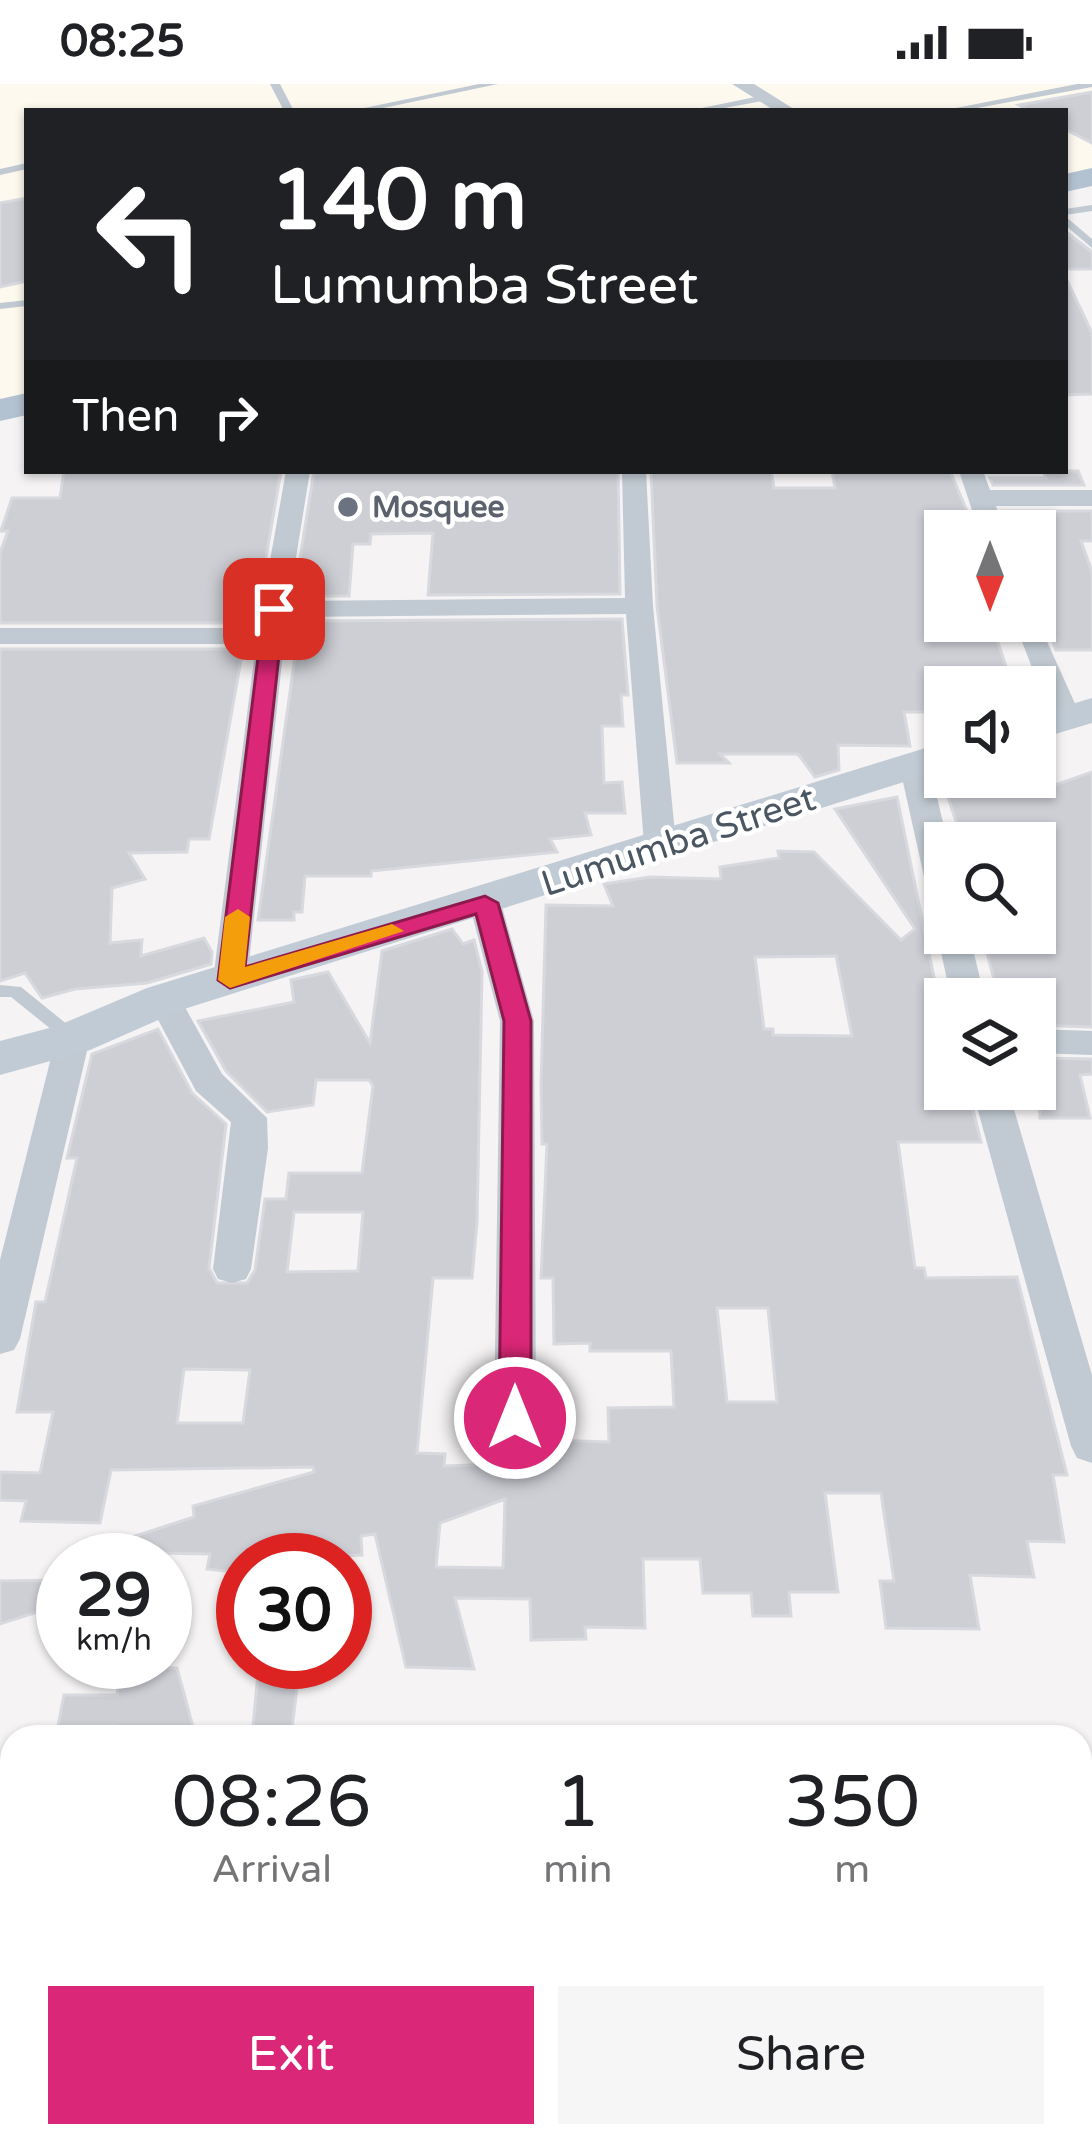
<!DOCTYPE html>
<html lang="en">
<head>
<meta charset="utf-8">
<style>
	:root { --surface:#fff; --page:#f6f6f6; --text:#202124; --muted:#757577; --accent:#db2777 }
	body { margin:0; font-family:"Varela Round",sans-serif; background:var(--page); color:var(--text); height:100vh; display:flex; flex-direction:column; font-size:45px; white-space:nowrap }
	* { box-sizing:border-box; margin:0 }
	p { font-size:39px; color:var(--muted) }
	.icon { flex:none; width:66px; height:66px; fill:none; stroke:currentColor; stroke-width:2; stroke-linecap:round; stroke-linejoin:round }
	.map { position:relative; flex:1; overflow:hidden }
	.panel { position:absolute; left:0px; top:1641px; width:1092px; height:423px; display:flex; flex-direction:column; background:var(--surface); border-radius:36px 36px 0 0; box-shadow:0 3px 9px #0004 }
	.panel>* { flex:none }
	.top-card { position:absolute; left:24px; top:24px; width:1044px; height:366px; border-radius:0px; box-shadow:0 3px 9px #0004; background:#202124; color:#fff; overflow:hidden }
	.needle { width:78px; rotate:180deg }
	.controls { position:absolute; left:924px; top:426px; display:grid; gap:24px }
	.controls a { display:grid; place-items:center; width:132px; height:132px; border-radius:0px; background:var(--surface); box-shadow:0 3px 9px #0004; font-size:60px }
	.speed { position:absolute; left:36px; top:1449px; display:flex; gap:24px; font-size:60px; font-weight:700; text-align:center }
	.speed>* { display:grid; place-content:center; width:156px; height:156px; border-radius:50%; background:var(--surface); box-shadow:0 3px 9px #0004; line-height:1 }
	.speed small { font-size:30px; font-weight:400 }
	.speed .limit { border:18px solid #d22; background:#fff; color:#111 }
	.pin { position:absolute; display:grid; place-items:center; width:102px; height:102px; color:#fff; margin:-51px; border-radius:24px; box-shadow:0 6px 18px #0006 }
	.me { position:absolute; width:132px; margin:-66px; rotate:0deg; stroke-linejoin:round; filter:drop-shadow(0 0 9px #0008) }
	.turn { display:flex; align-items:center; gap:42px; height:252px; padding:0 48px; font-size:54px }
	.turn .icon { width:156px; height:156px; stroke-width:2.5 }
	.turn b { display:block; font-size:84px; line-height:102px }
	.then { display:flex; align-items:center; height:114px; padding:0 48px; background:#0003; gap:24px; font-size:45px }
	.eta { display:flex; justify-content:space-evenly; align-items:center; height:204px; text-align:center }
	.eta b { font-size:72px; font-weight:600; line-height:84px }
	.action { display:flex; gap:24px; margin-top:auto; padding:24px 48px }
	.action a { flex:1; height:138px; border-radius:0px; background:var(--accent); color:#fff; font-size:48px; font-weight:600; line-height:138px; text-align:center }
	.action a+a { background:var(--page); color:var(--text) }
	.status { display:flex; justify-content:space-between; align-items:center; height:84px; padding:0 60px; background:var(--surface); direction:ltr }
	.status svg { height:33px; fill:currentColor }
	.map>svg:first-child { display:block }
</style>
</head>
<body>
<div class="status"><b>08:25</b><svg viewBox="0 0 49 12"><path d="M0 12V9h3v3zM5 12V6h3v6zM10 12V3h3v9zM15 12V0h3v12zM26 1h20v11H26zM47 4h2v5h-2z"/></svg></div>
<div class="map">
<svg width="1092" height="2063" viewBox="0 0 1092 2063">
	<rect width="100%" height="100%" fill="#f5f3f3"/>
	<path fill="#fdf9ef" d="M0 0H1092V97L1065 102V27H27V317L0 323Z"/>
	<g fill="#cdcfd5" stroke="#d7d9de" stroke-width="3" fill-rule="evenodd">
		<path d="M1092 8V59L1065 45V27H1030L1019 21Z"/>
		<path d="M27 114V197L0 203V119Z"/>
		<path d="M1065 147 1092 168V185H1065Z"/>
		<path d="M1065 192 1092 249V310L1065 311Z"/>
		<path d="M64 387H281L258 519 252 520 248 539H0V469L8 447H1L12 414H60Z"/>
		<path d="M314 387H618L620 510 428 511 433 449 371 450 370 460H353L349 512H294Z"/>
		<path d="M651 387H771L774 404H835L832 387H950L971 437H948L945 442V541H992L1013 603H945V618H928L930 628H904L910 662 838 661 839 686 815 693 798 670H720L729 679H677L657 522Z"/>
		<path d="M1043 387H1078L1084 401H993L990 394H1046Z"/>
		<path d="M1002 427H1092V457H1081L1092 488V566H1056L1035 506V447H1016Z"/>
		<path d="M622 535 628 611H621L623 642H602L604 699 622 698 625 729H585L591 751 550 755 557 768 371 787V792H305L302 828H294V836H258L300 537Z"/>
		<path d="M0 565H243L209 755H189L187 768 129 769 145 795 112 804 110 859 142 856 141 872 204 854 212 868 211 880 147 899 75 905 42 914 25 889 0 897Z"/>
		<path d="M1092 688V943L1035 941V915H999L982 849H1035V759H963L945 704 969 700 977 710 1035 708Z"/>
		<path d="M897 713 945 947V1006H968L981 1058H898L915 1184H924L926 1194 1017 1193 1067 1391H1053L1064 1458 1027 1457 1034 1493 970 1491 979 1545 886 1544 880 1497H894L881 1409H825L838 1508H789L791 1532H753L751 1509H703L700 1475H643L645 1544 585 1543 586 1555 531 1556 530 1515 455 1514 474 1585 406 1583 375 1450 361 1452 362 1471 243 1476V1489L207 1485 210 1470 101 1468V1463L194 1433 193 1422 314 1388 313 1383 111 1386 100 1439 21 1437 26 1417 0 1416V1388L40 1389 53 1328H17L36 1218H45L77 1074H67L92 970 158 945 192 1009 226 1040 209 1184 217 1199H247L255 1186 265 1115H286L289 1089H362L373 1002 369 996H316L313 1021 267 1028 226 987 198 937 294 918 291 896 328 888 370 959 382 867 452 845 463 860 474 856 482 888 477 1138 472 1194H433L417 1369 445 1370 444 1382 523 1379V1355L609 1358 608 1324 674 1323 671 1267H590V1259L554 1260 553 1194H541L547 1060H542L541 1001 546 821 613 822 604 800 650 793 721 795 720 783 779 774 778 767 814 768 901 856 915 845 835 725ZM836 872 852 952 773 951V945H764L755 873ZM294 1128H363L358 1187 287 1188ZM717 1224H768L777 1318H727ZM184 1285 250 1286 243 1339H177ZM505 1415 503 1484 436 1483 440 1439Z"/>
		<path d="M1035 974 1092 975V990L1080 991 1090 1034H1040Z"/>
		<path d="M63 1496V1527L37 1528 0 1540V1497Z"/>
		<path d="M259 1578H300L291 1653H252Z"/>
		<path d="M121 1584H177L193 1643H152L151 1653H112L114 1642H58L64 1611H117Z"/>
	</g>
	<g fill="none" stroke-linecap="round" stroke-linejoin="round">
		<g fill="#c1cad2" fill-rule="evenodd">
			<path d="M270 0H280L294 27H284Z"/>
			<path d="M479 0H498L369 27H350Z"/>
			<path d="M1077 0H1092V3L961 27H941Z"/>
			<path d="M765 11 768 16 708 27H687Z"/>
			<path d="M27 79V85L0 91V85Z"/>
			<path d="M1092 121V127L1065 131V125Z"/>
			<path d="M1065 132 1092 155V164L1065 141Z"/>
			<path d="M27 216V222L0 225V219Z"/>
			<path d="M0 901 21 903 79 950 82 954 79 958H67L11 913H0Z"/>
			<path d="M1092 1683V1706L1080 1711V1688Z"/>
			<path d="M12 1904V1931L0 1937V1910Z"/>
		</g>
		<g fill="#c1cad2" fill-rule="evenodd">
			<path d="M732 0H754L797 27H775Z"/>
			<path d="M286 387H310L289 517 625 514 622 387H646L653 522 676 760 671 767 660 769 644 760 626 530 287 533 247 896 242 904H218L213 896 256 560H0V544H258Z"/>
			<path d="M959 387H983L990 406H1092V422H996L1005 447H979Z"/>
			<path d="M1035 531 1082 635 1077 641H1057L1052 635 1014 537H1035Z"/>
			<path d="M914 671 929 680 948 759 945 825 929 815 899 680Z"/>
			<path d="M485 809 501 819 534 937 536 1334 530 1346 515 1350 500 1346 494 1334 500 937 469 819Z"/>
			<path d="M945 841V849H969L985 915H951L937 849Z"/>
			<path d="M164 904 176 907 222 990 267 1034 268 1064 251 1185 246 1195 232 1199 218 1195 213 1185 231 1038 196 1007 147 915Z"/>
			<path d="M73 942 90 954 20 1255 14 1266 0 1270V1176L56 954Z"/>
			<path d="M1035 945 1092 947V971L1035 969Z"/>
			<path d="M972 1005H1008L1092 1291V1379L1077 1374 1071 1362Z"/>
			<path d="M1092 1846V1897L1080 1902V1851Z"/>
			<path d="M679 2052H749L744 2063H674Z"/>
		</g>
		<g fill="#c1cbd6" fill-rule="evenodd">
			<path d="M1092 614V639L1035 656V631Z"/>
			<path d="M945 658V685L181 926 90 966 0 991V957L57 942 147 904Z"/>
		</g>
		<g fill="#b3c2d1" fill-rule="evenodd">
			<path d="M1092 84V102L1065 108V90Z"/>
			<path d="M27 309V331L0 337V315Z"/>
		</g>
	</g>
	<path fill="#db2777" stroke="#8e194d" stroke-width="3" d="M274 519 284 525 245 883 485 812 498 819 531 937V1334L515 1347 499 1334 504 937 476 830 230 904 218 896 264 525Z"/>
	<path fill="#f59e0b" d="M238 825 250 833 245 883 392 840 404 847 230 904 218 896 225 833Z"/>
	<circle fill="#6b7280" stroke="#fff" stroke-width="4.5" cx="348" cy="423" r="12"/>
	<g text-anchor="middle" stroke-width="9" stroke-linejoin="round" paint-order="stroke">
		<g font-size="30" font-weight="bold" fill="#5b616d" stroke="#fff" text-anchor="start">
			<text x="372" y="433">Mosquee</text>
		</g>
		<g font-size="36" fill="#4a5661" stroke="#fff">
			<text transform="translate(678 756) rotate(-18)" y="13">Lumumba Street</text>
		</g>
	</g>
</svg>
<div class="controls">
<a><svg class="needle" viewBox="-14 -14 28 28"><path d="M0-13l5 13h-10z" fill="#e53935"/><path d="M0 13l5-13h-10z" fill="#757577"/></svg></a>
<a><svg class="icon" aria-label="sound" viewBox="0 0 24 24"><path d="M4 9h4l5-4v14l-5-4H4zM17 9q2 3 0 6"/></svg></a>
<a><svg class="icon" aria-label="search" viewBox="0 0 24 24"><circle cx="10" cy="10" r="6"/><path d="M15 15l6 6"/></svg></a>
<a><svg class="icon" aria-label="layers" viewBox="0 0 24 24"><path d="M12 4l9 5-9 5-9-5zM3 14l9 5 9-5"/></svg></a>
</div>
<div class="speed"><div>29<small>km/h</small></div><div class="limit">30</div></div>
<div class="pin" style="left:274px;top:525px;background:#d93025"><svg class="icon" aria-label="arrive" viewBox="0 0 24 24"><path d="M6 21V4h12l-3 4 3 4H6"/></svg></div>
<svg class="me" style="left:515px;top:1334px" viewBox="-20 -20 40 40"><circle r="17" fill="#db2777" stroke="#fff" stroke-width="3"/><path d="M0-11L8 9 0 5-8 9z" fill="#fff"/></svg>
<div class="top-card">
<div class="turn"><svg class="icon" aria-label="left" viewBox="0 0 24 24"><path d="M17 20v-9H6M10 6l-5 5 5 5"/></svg><div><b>140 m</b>Lumumba Street</div></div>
<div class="then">Then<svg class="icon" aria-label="right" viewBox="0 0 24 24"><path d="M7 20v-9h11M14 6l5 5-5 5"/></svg></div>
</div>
<section class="panel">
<div class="eta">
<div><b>08:26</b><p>Arrival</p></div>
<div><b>1</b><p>min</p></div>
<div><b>350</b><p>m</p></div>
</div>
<div class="action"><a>Exit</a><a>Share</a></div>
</section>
</div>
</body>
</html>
